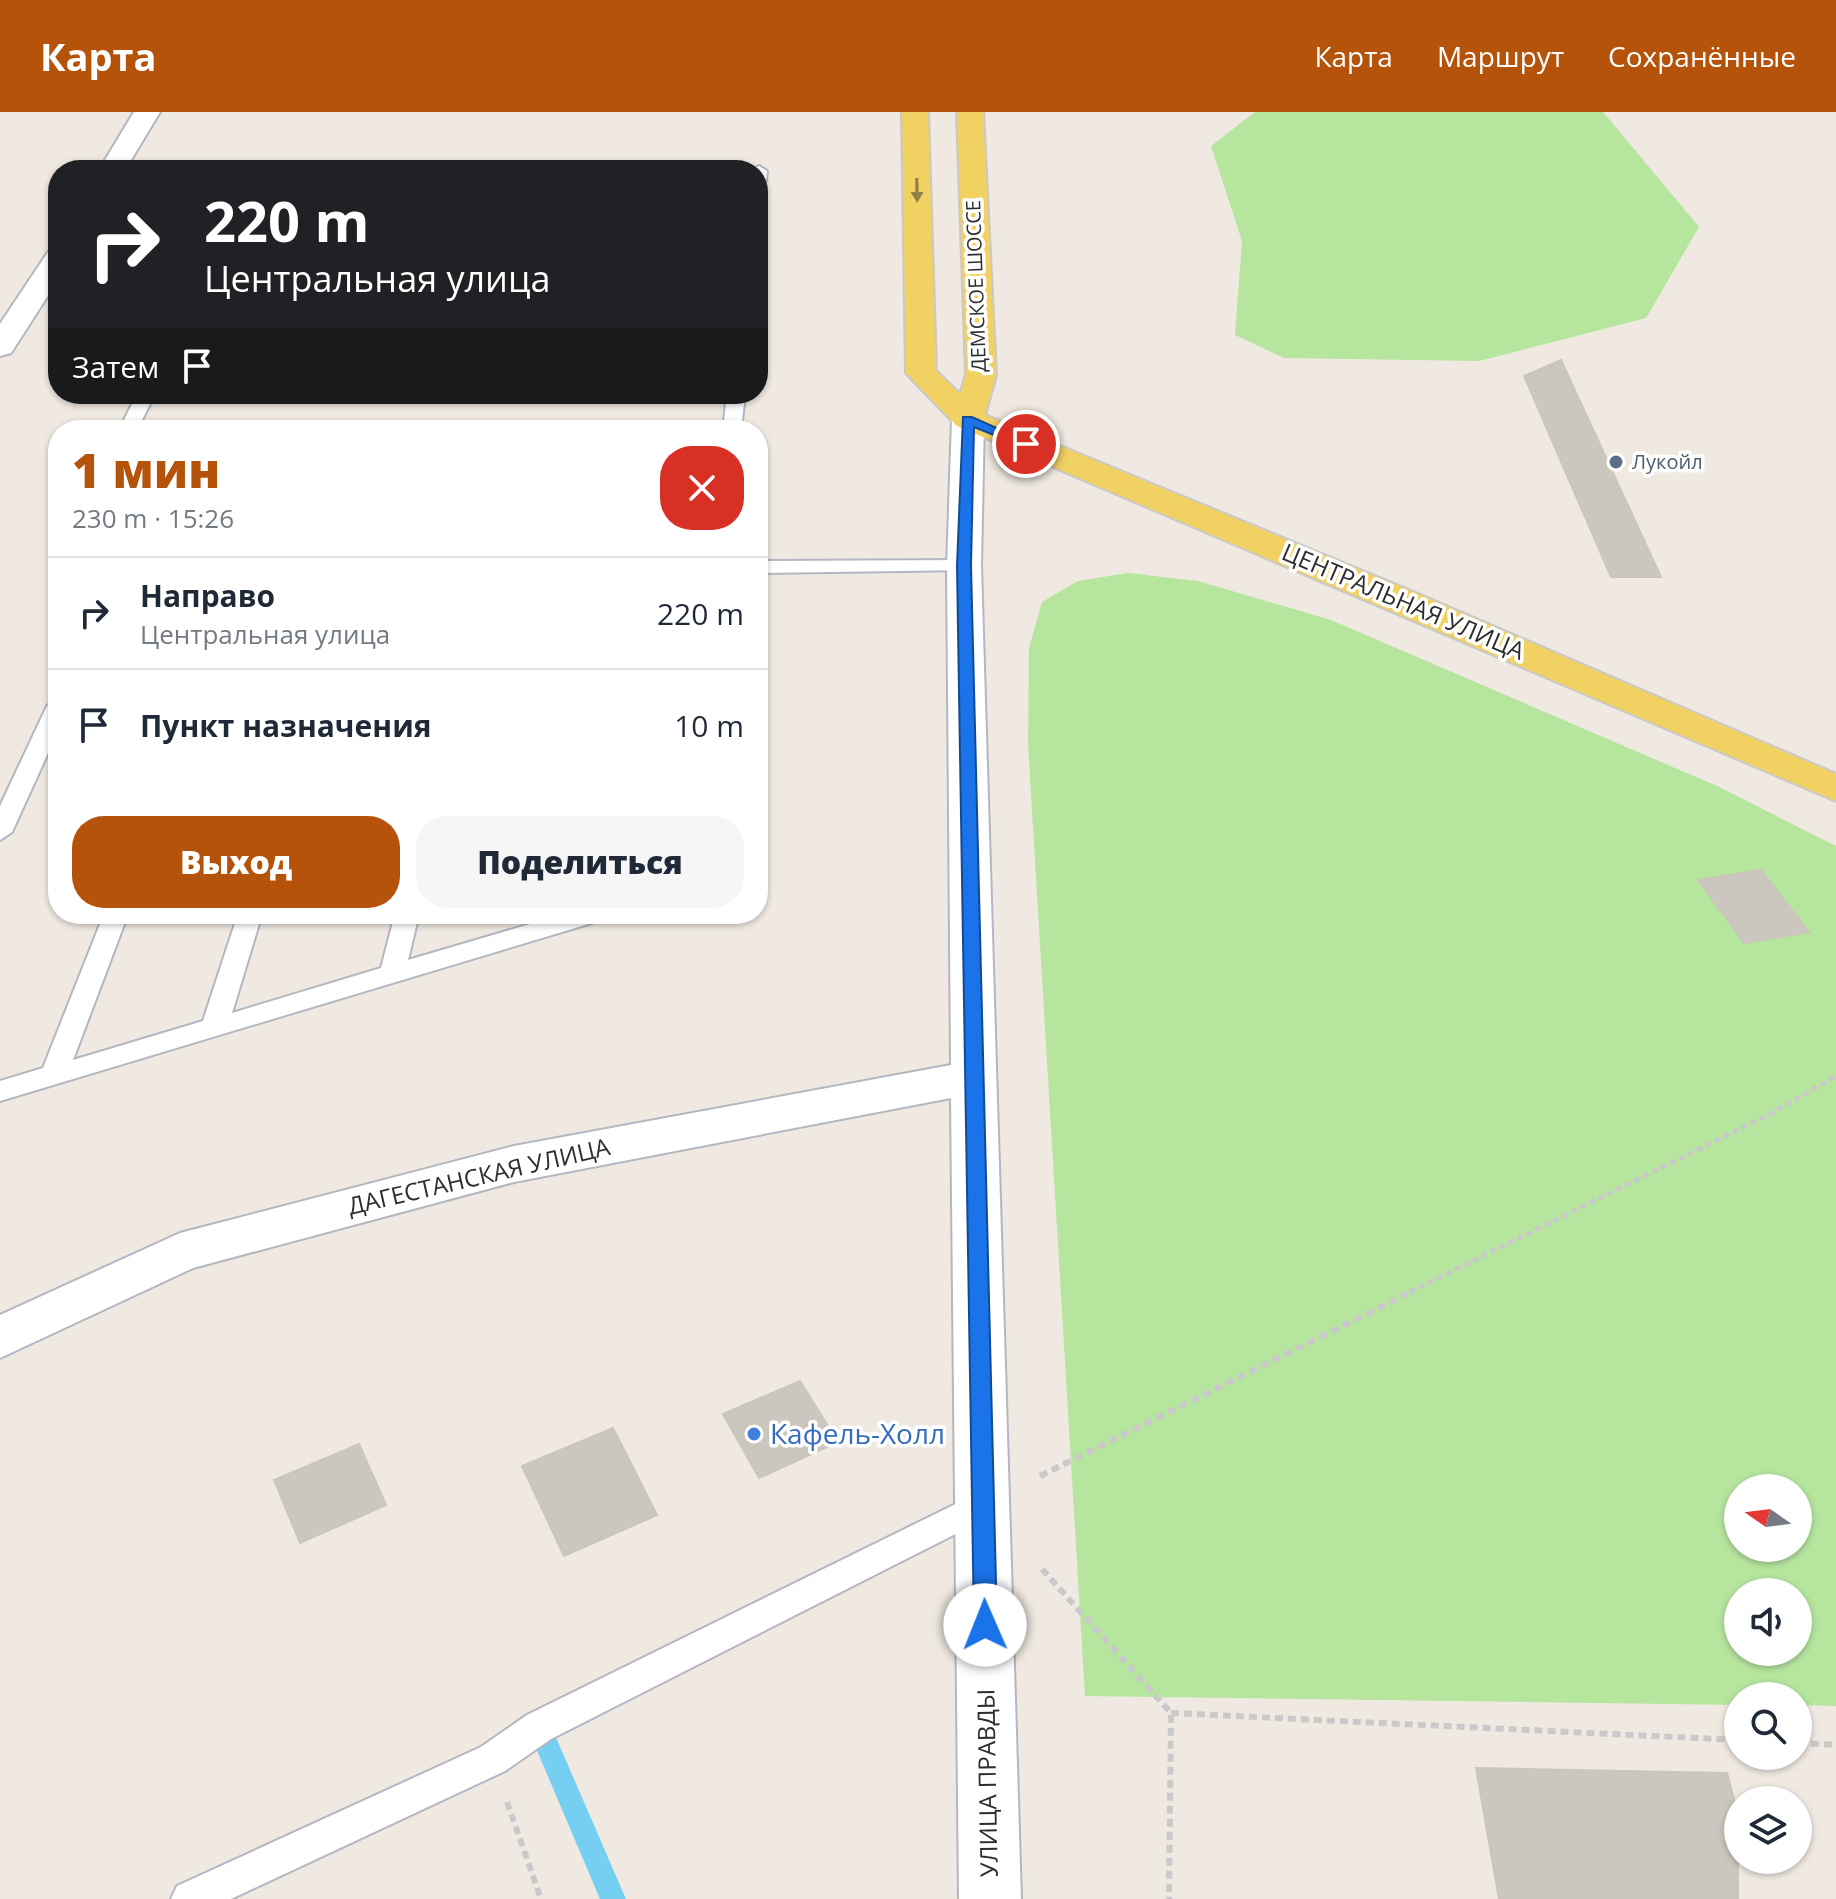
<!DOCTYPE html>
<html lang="ru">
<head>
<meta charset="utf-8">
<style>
	:root { --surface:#fff; --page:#f6f6f7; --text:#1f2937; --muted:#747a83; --line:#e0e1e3; --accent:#b45309 }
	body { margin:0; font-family:"Open Sans",sans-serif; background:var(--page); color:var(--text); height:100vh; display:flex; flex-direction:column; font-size:30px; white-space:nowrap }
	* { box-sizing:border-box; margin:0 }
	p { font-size:26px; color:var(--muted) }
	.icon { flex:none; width:44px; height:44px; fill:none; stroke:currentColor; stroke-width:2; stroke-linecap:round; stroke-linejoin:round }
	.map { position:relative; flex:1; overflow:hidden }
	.side { position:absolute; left:48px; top:308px; width:720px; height:504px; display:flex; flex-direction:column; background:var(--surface); border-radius:32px; box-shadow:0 2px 6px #0004 }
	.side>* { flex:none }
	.top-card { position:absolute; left:48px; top:48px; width:720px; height:244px; border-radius:32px; box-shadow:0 2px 6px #0004; background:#202124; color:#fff; overflow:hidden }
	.needle { width:52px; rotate:284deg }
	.tools { position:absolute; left:1724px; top:1362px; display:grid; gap:16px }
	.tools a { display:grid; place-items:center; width:88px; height:88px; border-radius:50%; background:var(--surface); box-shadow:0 2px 6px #0004; font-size:40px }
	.pin { position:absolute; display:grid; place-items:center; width:68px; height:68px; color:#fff; margin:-34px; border:4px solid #fff; border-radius:50%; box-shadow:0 2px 8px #0007 }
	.me { position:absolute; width:88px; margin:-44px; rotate:359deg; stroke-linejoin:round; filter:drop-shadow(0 0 6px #0008) }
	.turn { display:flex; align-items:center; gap:28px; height:168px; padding:0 24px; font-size:36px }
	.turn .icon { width:104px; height:104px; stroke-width:2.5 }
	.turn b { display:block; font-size:56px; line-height:68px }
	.then { display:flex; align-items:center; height:76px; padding:0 24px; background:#0003; gap:16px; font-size:30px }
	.round { display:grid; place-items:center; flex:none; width:84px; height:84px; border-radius:32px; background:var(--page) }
	.summary { display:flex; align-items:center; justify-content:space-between; height:136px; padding:0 24px }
	h1 { font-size:48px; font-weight:800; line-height:60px; color:var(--accent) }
	.primary-button { display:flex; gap:16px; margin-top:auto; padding:16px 24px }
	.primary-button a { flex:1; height:92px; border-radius:32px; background:var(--accent); color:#fff; font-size:32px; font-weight:800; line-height:92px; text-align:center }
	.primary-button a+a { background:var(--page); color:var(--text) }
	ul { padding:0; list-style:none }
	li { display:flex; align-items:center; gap:24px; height:112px; padding:0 24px; border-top:2px solid var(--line) }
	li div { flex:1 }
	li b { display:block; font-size:30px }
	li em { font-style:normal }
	header { display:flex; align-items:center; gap:48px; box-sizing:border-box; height:112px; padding:0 40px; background:var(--accent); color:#fff }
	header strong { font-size:38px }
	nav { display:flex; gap:44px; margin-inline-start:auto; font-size:28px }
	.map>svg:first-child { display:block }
</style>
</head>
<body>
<header>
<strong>Карта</strong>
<nav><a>Карта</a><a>Маршрут</a><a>Сохранённые</a></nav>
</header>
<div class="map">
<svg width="1836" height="1787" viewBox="0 0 1836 1787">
	<rect width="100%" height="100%" fill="#efe9e1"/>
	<g fill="#b6e59e" fill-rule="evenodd">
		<path d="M1255 0H1603L1699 115 1646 206 1479 249 1284 246 1235 223 1242 129 1211 34Z"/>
		<path d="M1128 461 1198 469 1331 508 1717 674 1836 734V1594L1798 1593V1584H1738V1593L1085 1584 1028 632 1029 536 1042 490 1078 469ZM1738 1376H1798V1436H1738ZM1738 1480H1798V1540H1738Z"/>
	</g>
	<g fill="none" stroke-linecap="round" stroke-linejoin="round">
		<path fill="#75cff0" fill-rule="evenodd" d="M539 1604 548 1607 626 1787H600L527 1615 530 1607Z"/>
	</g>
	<g fill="#cbc7bf" stroke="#cbc5ba" stroke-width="2">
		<path d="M1561 248 1661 465H1611L1524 264Z"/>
		<path d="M1761 758 1809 820 1744 831 1698 768Z"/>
		<path d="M800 1269 838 1330 759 1366 723 1302Z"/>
		<path d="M613 1316 657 1403 564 1444 522 1354Z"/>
		<path d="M359 1332 386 1393 300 1431 274 1368Z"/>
		<path d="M1476 1656 1727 1661 1738 1702V1787H1499Z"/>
	</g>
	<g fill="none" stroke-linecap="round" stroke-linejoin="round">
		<g stroke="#b4b7c1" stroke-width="4">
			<g id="lane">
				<path d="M759 54 767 59 766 69 758 74V58H752Z"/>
				<path d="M137 282H155L137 318H119Z"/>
				<path d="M727 282H745L741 318H723Z"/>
				<path d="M964 448 974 454 971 458 758 461V449Z"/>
				<path d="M58 587V619L12 720 0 728V694L47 594Z"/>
				<path d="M104 802H128L73 948 203 909 238 802H262L232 901 381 856 395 802H419L408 848 564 802H605L602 808 0 989V969L43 956Z"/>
				<path d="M984 1378 995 1382 1000 1392 995 1402 551 1627 505 1659 231 1787H171L177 1774 481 1635 527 1603Z"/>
			</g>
		</g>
		<g stroke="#b4b7c1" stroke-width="4">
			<g id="street">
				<path d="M134 0H160L125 58H99Z"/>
				<path d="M58 137V168L11 241 0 244V212L48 140Z"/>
			</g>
		</g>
		<g stroke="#b4b7c1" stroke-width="4">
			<path id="secondary" d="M968 297 979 300 984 307 981 454 1021 1787H959L951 986 514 1070 193 1156 0 1246V1203L180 1121 514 1034 951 953 947 454 952 307 957 300Z"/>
		</g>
		<g stroke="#c9c9c9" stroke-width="4">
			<path id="primary" d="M902 0H928L936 259 960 282 966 263 957 0H983L996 263 985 303 1416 481 1836 662V689L957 314 906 261Z"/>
		</g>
		<path stroke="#c9c9c9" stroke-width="5" stroke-dasharray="6 4" stroke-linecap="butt" d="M1410 1180 1770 1002 1836 964"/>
		<g stroke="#c9c9c9" stroke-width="6" stroke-dasharray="8 5" stroke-linecap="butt">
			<path d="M1040 1364 1415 1178"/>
			<path d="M1042 1457 1171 1601 1169 1787"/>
			<path d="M1171 1601 1738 1628"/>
			<path d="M1798 1631 1836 1633"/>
			<path d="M507 1690 541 1787"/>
		</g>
		<use href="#lane" fill="#fff" fill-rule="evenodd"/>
		<use href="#street" fill="#fff" fill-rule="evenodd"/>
		<use href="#secondary" fill="#fff" fill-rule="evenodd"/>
		<use href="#primary" fill="#f2d163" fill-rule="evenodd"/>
	</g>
	<defs><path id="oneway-solid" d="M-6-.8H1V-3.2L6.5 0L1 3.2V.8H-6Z" transform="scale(2)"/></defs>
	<use fill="#908048" href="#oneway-solid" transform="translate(917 78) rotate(89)"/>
	<path fill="#1a73e8" stroke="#114b97" stroke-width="2" d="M963 305H972L1032 332 1021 334 974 315 971 454 997 1513 994 1521 985 1524 977 1521 974 1513 957 454Z"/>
	<circle fill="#5c6f8a" stroke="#fff" stroke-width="3" cx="1616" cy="350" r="8"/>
	<circle fill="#3f7fe0" stroke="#fff" stroke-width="3" cx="754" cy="1322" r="8"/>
	<g text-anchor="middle" stroke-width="7" stroke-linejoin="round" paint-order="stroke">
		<g font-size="20" fill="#2e2e2e" stroke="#fff">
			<text transform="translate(976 174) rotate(-92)" y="7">ДЕМСКОЕ ШОССЕ</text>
		</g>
		<g font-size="20" fill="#4e5e75" stroke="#fff" text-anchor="start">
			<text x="1632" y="357">Лукойл</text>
		</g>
		<g font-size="24" fill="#2e2e2e" stroke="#fff">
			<text transform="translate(1403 490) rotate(23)" y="8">ЦЕНТРАЛЬНАЯ УЛИЦА</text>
			<text transform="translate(479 1065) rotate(-13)" y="8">ДАГЕСТАНСКАЯ УЛИЦА</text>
			<text transform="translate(988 1671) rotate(-91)" y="8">УЛИЦА ПРАВДЫ</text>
		</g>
		<g font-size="28" fill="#366cbe" stroke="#fff" text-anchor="start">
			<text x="770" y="1332">Кафель-Холл</text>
		</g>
	</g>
</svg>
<div class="tools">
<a><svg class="needle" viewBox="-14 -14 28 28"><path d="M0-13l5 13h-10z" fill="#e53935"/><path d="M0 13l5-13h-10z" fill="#747a83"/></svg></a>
<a><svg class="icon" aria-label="sound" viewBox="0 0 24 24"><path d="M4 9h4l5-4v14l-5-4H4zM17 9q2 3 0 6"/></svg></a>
<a><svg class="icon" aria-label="search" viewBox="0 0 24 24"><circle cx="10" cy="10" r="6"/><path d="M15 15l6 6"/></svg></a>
<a><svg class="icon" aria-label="layers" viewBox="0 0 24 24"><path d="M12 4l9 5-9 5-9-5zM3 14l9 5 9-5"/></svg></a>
</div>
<div class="pin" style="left:1026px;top:332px;background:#d93025"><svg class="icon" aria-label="arrive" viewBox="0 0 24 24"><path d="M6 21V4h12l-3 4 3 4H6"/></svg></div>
<svg class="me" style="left:985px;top:1513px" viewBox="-20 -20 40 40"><circle r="19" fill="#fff"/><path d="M0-13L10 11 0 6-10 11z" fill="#1a73e8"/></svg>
<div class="top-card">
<div class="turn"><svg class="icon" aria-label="right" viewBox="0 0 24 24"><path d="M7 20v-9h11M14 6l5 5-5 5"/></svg><div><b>220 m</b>Центральная улица</div></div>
<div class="then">Затем<svg class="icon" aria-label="arrive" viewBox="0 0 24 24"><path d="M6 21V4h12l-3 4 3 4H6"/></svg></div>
</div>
<section class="side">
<div class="summary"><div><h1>1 мин</h1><p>230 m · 15:26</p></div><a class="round" style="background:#d93025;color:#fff"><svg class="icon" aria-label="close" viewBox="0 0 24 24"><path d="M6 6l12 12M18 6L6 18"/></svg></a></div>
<ul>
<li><svg class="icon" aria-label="right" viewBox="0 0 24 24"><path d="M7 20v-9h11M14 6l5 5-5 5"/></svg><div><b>Направо</b><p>Центральная улица</p></div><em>220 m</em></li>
<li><svg class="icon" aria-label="arrive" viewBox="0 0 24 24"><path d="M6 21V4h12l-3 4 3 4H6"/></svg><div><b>Пункт назначения</b></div><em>10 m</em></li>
</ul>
<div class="primary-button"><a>Выход</a><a>Поделиться</a></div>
</section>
</div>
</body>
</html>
